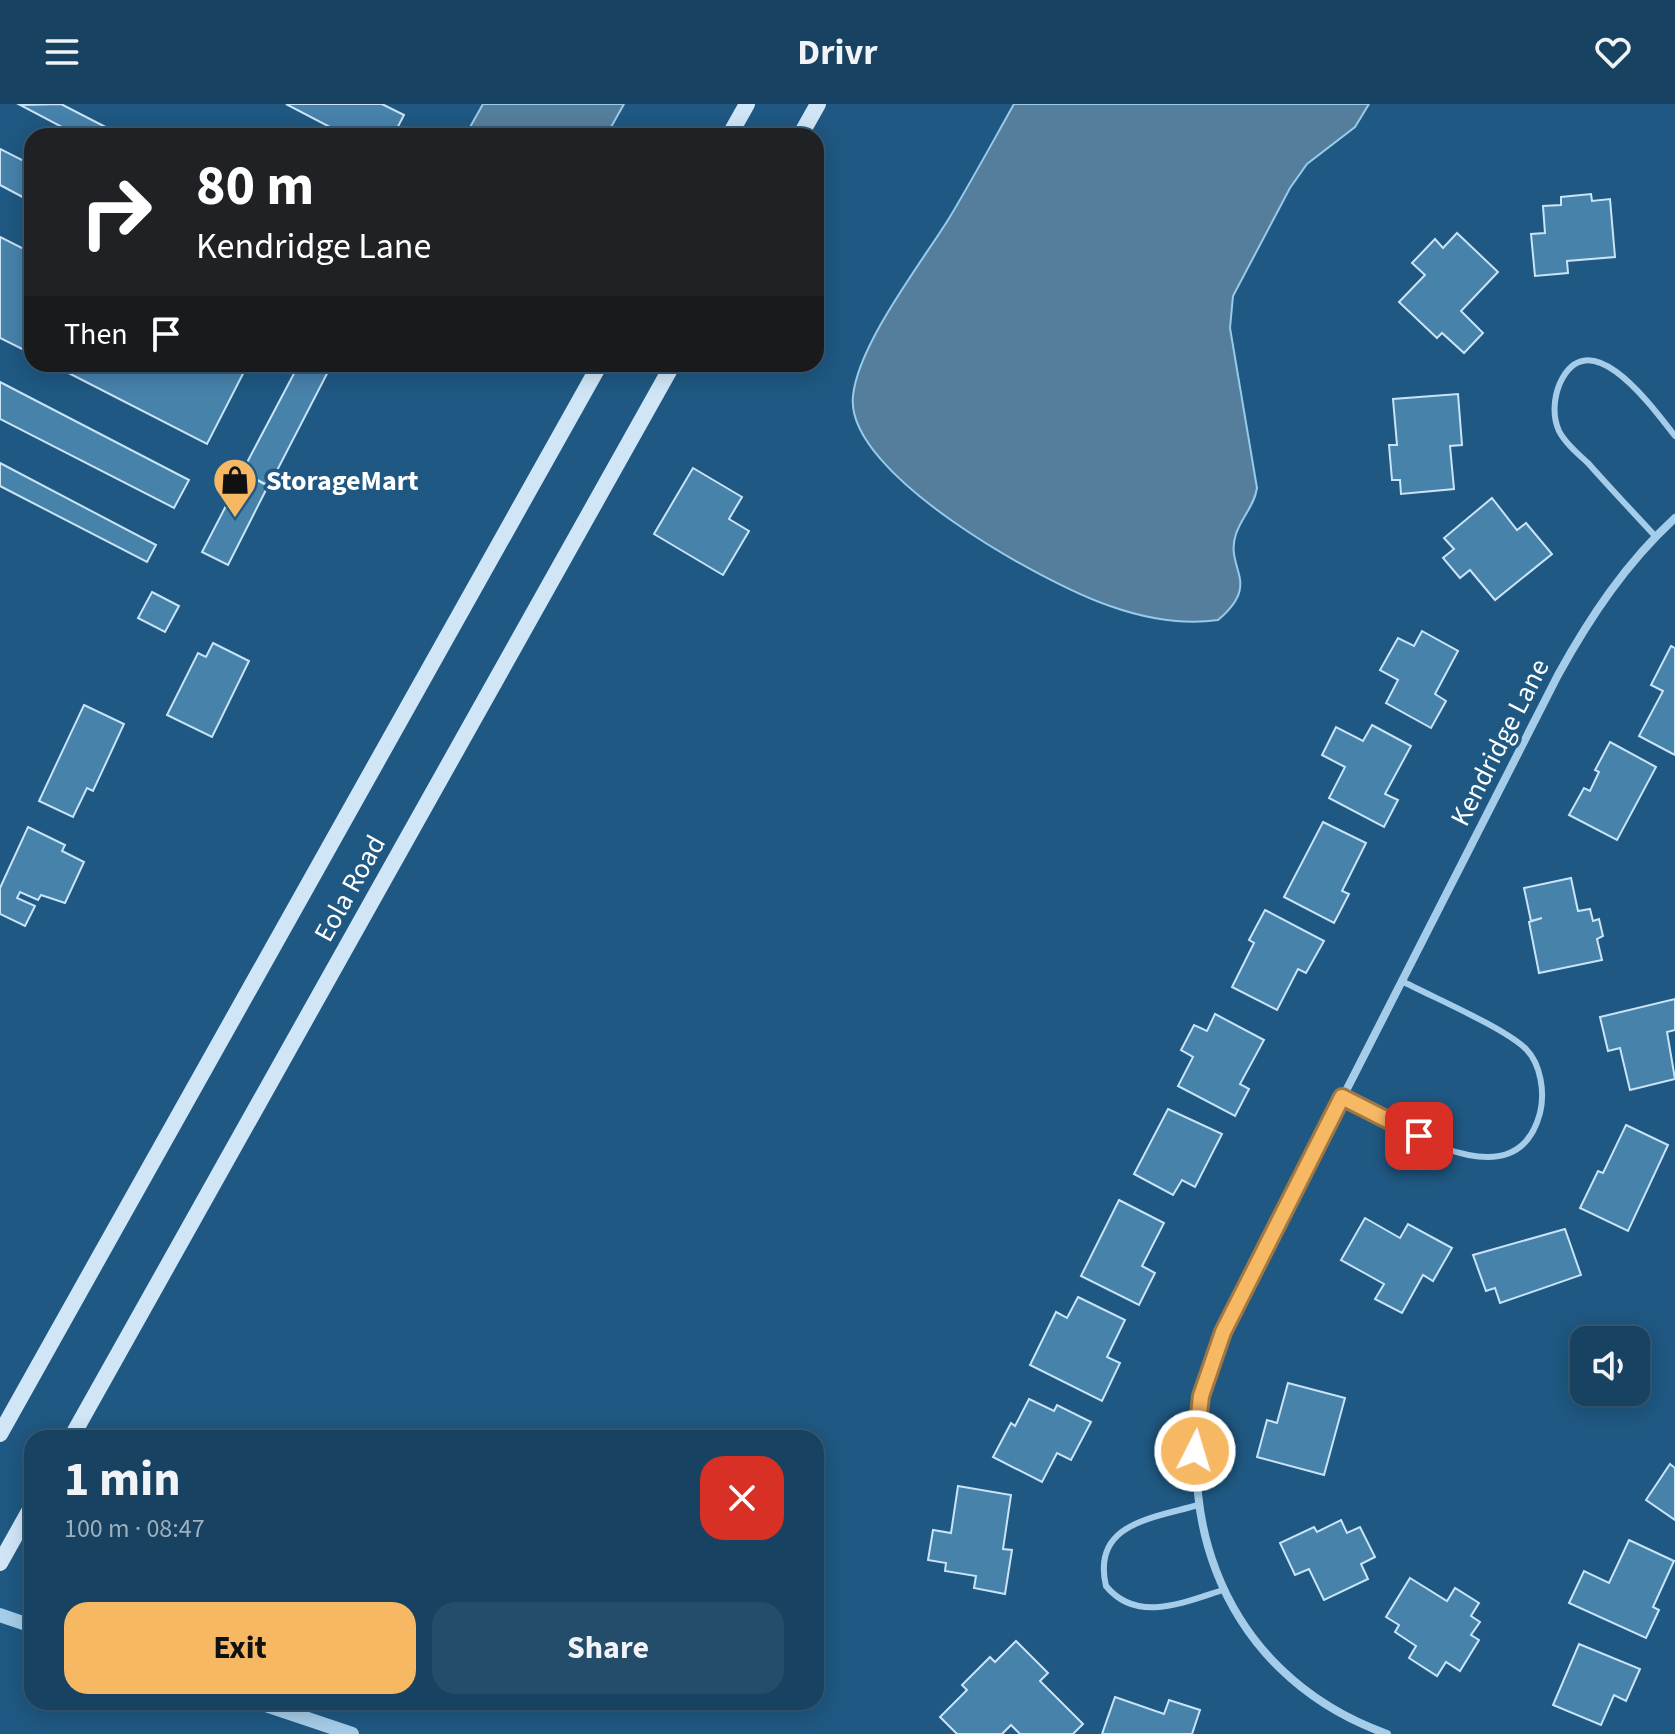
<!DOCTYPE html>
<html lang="en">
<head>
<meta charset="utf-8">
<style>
	:root { --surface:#174262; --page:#244d6b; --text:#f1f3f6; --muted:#9eb0be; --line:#365b77; --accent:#f7b864 }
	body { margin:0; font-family:"Source Sans 3",sans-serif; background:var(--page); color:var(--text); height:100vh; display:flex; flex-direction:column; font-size:30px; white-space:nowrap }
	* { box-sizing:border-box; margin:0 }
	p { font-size:26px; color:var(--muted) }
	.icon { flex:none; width:44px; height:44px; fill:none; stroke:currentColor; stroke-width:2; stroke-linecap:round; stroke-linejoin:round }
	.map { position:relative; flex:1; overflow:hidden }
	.sheet { position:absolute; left:24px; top:1326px; width:800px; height:280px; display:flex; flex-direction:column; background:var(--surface); border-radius:24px; box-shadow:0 4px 20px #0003,0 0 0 2px var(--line) }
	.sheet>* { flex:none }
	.banner { position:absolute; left:24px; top:24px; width:800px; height:244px; border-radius:24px; box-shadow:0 4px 20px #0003,0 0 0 2px var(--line); background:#202124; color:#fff; overflow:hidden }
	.buttons { position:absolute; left:1570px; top:1222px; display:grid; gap:16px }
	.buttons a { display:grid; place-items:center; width:80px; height:80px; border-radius:16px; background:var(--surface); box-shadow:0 4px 20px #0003,0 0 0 2px var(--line); font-size:40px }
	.pin { position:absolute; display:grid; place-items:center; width:68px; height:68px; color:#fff; margin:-34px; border-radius:16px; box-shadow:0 4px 12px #0006 }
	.me { position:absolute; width:88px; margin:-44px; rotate:5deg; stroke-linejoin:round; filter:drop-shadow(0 0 6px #0008) }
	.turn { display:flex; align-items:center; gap:28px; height:168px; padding:0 40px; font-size:36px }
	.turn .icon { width:104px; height:104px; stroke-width:2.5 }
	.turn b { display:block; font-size:56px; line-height:68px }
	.then { display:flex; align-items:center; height:76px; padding:0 40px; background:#0003; gap:16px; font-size:30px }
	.round { display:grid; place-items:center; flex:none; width:84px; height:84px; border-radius:24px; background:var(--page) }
	.overview { display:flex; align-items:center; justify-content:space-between; height:136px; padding:0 40px }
	h1 { font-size:48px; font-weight:700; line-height:60px }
	.cta { display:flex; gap:16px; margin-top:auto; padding:16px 40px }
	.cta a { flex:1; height:92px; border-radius:24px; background:var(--accent); color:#111; font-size:32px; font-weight:700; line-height:92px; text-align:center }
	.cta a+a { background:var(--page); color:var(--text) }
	header { display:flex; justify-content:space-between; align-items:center; height:104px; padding:0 40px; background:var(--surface); font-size:36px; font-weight:700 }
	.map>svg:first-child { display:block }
</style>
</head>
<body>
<header><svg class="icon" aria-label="menu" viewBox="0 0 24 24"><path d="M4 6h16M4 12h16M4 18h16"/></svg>Drivr<svg class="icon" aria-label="heart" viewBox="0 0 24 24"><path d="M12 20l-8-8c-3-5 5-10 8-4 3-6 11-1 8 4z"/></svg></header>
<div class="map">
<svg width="1675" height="1630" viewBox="0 0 1675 1630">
	<rect width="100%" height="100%" fill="#1f5882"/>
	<g fill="#557e9c" stroke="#98caeb" stroke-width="2">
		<path d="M483 0H624L606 32H465Z"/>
		<path d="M1014 0H1369L1355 23 1307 60 1290 84 1233 192 1230 224 1257 384C1254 403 1242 412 1236 430 1224 465 1263 478 1218 516 1182 521 1144 514 1110 502 1045 480 844 370 853 292 858 241 919 162 948 116 971 78 992 39 1014 0Z"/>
	</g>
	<g fill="#4782ab" stroke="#c9e4f7" stroke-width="2">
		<path d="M61 0 123 32H79L20 1Z"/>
		<path d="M286 0H382L404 11 393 32H347Z"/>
		<path d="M0 45 32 61V98L0 81Z"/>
		<path d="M1591 90 1592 97 1610 95 1615 153 1567 157 1568 169 1535 172 1531 130 1545 129 1543 102 1561 101V93Z"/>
		<path d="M1457 129 1498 168 1461 207 1483 229 1464 249 1442 229 1437 234 1399 198 1425 171 1412 159 1435 135 1443 144Z"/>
		<path d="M0 133 32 149V250L0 234Z"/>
		<path d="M51 260H248L207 340Z"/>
		<path d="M299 260H332L269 382 242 368Z"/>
		<path d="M0 278 189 376 174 404 0 315Z"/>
		<path d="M1458 290 1462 341 1450 342 1454 385 1401 390 1400 376H1392L1389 341H1397L1393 295Z"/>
		<path d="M0 359 156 441 147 458 0 382Z"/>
		<path d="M693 364 742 393 729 415 749 427 723 471 654 430Z"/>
		<path d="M243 369 268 382 228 461 202 448Z"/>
		<path d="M1492 394 1517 426 1526 419 1552 450 1495 496 1470 466 1460 474 1443 454 1454 445 1444 434Z"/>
		<path d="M152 488 179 502 165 528 138 514Z"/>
		<path d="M1422 527 1458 547 1435 590 1446 597 1431 624 1386 599 1398 576 1380 566 1398 534 1414 542Z"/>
		<path d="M213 539 249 557 212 633 167 611 198 549 206 553Z"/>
		<path d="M1671 542 1675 544V651L1639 632 1663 587 1651 581Z"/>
		<path d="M84 601 124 620 93 687 87 684 73 713 39 697Z"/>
		<path d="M1372 621 1411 642 1385 690 1398 696 1384 723 1329 694 1345 663 1322 651 1336 623 1363 637Z"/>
		<path d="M1610 638 1656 663 1617 736 1569 711 1584 684 1590 687 1599 668 1595 666Z"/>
		<path d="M1323 718 1366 739 1342 787 1349 790 1334 819 1284 793Z"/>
		<path d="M28 723 65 741 62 747 84 758 65 799 41 791 38 796 20 788 17 794 35 802 25 822 0 810V784Z"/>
		<path d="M1571 774 1578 807 1590 805 1593 817 1599 815 1603 832 1597 835 1602 856 1539 869 1529 818 1542 814 1531 817 1524 784Z"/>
		<path d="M1265 806 1324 837 1306 869 1298 865 1277 906 1232 883 1254 839 1249 836Z"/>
		<path d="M1675 895V926L1667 928 1675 975 1630 986 1620 944 1608 947 1600 913Z"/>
		<path d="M1215 910 1264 936 1240 980 1249 985 1235 1012 1178 982 1193 953 1181 946 1194 921 1207 927Z"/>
		<path d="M1168 1005 1222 1030 1195 1083 1182 1076 1173 1091 1134 1070Z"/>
		<path d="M1626 1021 1668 1041 1628 1127 1580 1104 1598 1067 1603 1069Z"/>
		<path d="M1119 1096 1164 1119 1142 1162 1155 1169 1139 1201 1081 1172Z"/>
		<path d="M1365 1114 1400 1134 1408 1120 1452 1144 1433 1177 1423 1171 1402 1209 1375 1195 1384 1180 1341 1156Z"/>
		<path d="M1565 1125 1581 1171 1500 1199 1495 1184 1486 1187 1473 1151Z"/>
		<path d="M1078 1193 1125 1216 1107 1253 1120 1259 1102 1297 1030 1261 1056 1208 1067 1214Z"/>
		<path d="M1288 1279 1345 1294 1324 1371 1257 1353 1267 1316 1277 1319Z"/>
		<path d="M1029 1295 1054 1307 1057 1301 1091 1318 1071 1356 1057 1349 1042 1378 993 1353 1011 1319 1015 1322Z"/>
		<path d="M1670 1360 1675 1364V1416L1646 1396Z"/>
		<path d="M958 1382 1011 1391 1003 1445 1012 1446 1005 1490 974 1484 976 1472 945 1467 946 1459 928 1456 933 1426 951 1429Z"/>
		<path d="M1341 1416 1347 1429 1360 1423 1375 1453 1361 1460 1368 1475 1324 1496 1309 1465 1295 1471 1280 1439 1314 1423 1317 1428Z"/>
		<path d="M1629 1436 1674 1457 1653 1503 1659 1506 1646 1534 1569 1499 1584 1467 1609 1479Z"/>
		<path d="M1410 1474 1447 1497 1455 1484 1479 1499 1471 1512 1480 1518 1471 1531 1479 1536 1460 1567 1446 1558 1437 1572 1409 1554 1416 1542 1395 1528 1399 1521 1386 1513Z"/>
		<path d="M1016 1537 1048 1569 1040 1577 1083 1620 1073 1630H1020L1011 1621 1002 1630H957L940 1613 967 1586 962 1581 990 1553 995 1558Z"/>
		<path d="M1579 1540 1640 1565 1626 1597 1614 1591 1601 1621 1553 1601Z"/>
		<path d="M1115 1593 1164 1610 1169 1596 1200 1606 1192 1630H1102Z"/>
	</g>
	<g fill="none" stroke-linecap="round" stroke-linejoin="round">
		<g stroke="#a5cde9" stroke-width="6">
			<path d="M1655 432C1633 408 1610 384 1588 359 1578 350 1565 339 1559 327 1552 312 1554 293 1560 279 1590 214 1655 307 1675 332"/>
			<path d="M1342 993C1393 1018 1515 1105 1540 1009 1545 989 1541 960 1526 945 1503 923 1432 893 1402 877"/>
			<path d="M1198 1401C1154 1414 1091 1419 1106 1482 1137 1520 1185 1498 1223 1486"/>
		</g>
		<path stroke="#a5cde9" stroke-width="8" d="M1387 1630C1216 1569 1157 1390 1223 1228L1558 571C1590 513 1626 459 1675 414"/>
		<g stroke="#a5cde9" stroke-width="14">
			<path d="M0 1511 32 1522"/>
			<path d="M257 1598 352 1630"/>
		</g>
		<g stroke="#d0e6f7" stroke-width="16">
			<path d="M729 32 747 0"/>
			<path d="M800 32 818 0"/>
			<path d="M0 1330 600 260"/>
			<path d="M71 1334 673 260"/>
			<path d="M0 1459 32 1402"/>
		</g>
	</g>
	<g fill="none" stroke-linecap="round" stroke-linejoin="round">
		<g stroke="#a17841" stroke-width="20">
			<path id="route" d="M1195 1347 1201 1292 1223 1228 1342 993 1419 1032"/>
		</g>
		<use href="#route" stroke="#f7b864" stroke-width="14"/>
	</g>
	<defs>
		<g id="shop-pin" transform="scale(2.3)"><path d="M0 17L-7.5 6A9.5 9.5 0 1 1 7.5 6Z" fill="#f7b864" stroke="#1f5882"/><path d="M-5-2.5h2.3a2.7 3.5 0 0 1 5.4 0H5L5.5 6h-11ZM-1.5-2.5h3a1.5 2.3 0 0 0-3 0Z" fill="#111"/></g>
	</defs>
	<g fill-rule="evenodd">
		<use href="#shop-pin" x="235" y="376"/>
	</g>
	<g text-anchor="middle" stroke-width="7" stroke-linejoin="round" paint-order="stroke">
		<g font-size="28" font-weight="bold" fill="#fff" stroke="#1f5882" text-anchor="start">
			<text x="266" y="386">StorageMart</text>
		</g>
		<g font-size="28" fill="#fff" stroke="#1f5882">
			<text transform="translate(1499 638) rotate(-63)" y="10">Kendridge Lane</text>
			<text transform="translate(349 784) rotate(-61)" y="10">Eola Road</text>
		</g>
	</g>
</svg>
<div class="buttons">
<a><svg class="icon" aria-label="sound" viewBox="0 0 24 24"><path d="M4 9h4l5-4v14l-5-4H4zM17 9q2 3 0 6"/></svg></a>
</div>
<div class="pin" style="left:1419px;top:1032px;background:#d93025"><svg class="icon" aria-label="arrive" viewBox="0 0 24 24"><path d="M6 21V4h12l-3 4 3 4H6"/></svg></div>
<svg class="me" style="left:1195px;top:1347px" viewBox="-20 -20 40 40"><circle r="17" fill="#f7b864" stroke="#fff" stroke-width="3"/><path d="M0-11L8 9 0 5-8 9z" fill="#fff"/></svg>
<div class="banner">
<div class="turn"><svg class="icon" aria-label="right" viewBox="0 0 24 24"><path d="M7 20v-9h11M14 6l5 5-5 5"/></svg><div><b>80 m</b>Kendridge Lane</div></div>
<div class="then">Then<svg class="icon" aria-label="arrive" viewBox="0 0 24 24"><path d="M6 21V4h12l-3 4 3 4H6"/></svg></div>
</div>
<section class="sheet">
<div class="overview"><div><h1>1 min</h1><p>100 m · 08:47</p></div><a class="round" style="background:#d93025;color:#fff"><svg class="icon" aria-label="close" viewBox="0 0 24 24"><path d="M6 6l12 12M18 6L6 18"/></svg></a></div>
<div class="cta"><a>Exit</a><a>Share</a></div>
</section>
</div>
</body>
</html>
